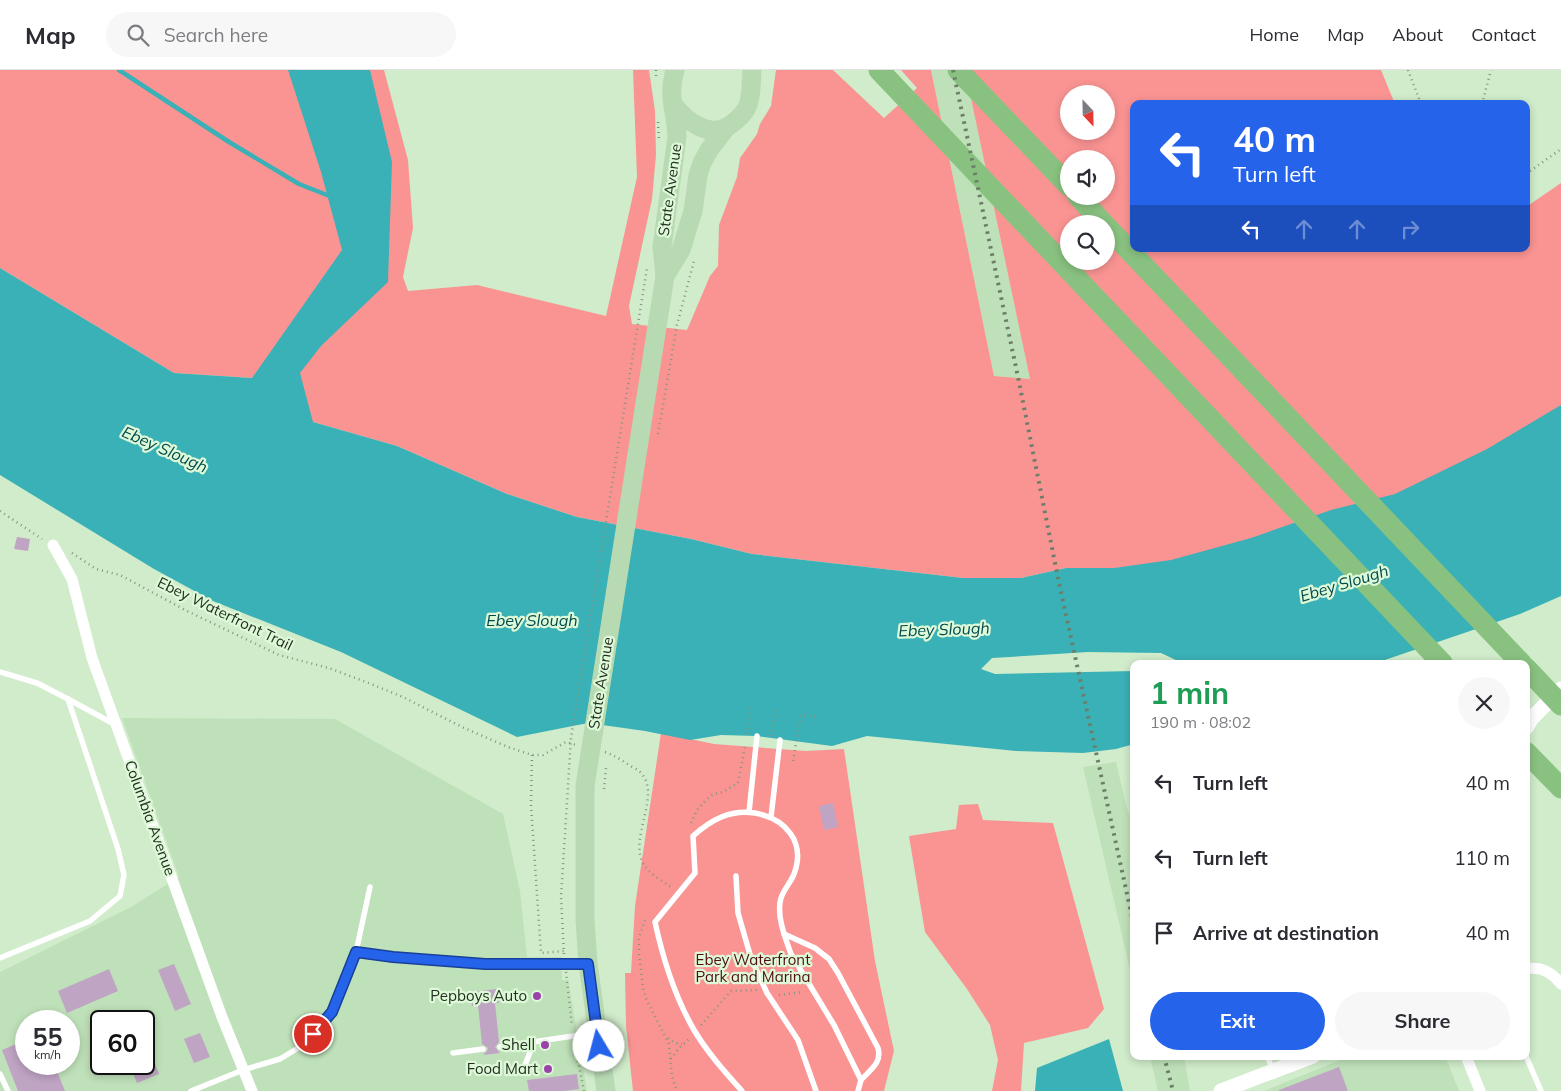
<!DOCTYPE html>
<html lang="en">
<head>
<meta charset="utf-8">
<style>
	:root { --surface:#fff; --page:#f7f7f7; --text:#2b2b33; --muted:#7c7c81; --line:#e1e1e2; --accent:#2563eb }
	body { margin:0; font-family:Mulish,sans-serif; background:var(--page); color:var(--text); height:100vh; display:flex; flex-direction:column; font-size:19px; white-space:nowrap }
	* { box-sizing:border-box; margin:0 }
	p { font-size:16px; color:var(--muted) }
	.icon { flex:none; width:28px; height:28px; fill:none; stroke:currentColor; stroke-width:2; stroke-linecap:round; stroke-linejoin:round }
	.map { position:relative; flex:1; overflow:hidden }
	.drawer { position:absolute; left:1130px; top:590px; width:400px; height:400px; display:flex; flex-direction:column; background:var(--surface); border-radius:10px; box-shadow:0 2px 8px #0003 }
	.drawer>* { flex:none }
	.banner { position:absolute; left:1130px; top:30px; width:400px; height:152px; border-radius:10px; box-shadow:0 2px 8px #0003; background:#2563eb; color:#fff; overflow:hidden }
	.needle { width:32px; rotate:158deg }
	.controls { position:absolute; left:1060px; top:15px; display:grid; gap:10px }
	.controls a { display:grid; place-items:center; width:55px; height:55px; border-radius:50%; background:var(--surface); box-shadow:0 2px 8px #0003; font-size:25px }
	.speed { position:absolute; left:15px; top:940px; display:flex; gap:10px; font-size:25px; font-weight:700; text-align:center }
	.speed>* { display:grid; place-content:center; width:65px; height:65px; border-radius:50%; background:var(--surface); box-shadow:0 2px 8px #0003; line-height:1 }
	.speed small { font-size:12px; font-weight:400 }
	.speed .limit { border:2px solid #111; border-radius:8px; background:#fff; color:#111 }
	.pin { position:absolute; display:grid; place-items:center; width:42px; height:42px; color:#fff; margin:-21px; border:2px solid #fff; border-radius:50%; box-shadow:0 1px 5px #0007 }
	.me { position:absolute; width:55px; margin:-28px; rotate:352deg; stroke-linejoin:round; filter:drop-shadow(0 0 4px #0008) }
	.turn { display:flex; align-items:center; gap:18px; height:105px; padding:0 20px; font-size:22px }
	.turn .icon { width:65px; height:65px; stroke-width:2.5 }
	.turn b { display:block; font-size:35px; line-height:42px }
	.lanes { display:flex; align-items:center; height:48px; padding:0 20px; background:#0003; justify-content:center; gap:25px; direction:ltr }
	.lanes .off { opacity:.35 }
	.round { display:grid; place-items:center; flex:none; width:52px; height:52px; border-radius:26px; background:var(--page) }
	.headline { display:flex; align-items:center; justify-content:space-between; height:85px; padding:0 20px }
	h1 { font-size:30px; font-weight:700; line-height:38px; color:#1e9e55 }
	.action { display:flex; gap:10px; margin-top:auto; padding:10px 20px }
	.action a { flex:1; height:58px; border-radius:30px; background:var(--accent); color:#fff; font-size:20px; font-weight:700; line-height:58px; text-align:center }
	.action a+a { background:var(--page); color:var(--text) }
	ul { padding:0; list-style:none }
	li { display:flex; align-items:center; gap:15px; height:75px; padding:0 20px }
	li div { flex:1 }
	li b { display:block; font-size:19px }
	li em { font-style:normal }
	header { display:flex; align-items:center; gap:30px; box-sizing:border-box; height:70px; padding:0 25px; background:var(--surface); border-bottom:1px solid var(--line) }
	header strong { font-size:24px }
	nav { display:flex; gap:28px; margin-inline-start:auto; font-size:18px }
	.search { width:350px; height:45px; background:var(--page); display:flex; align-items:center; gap:12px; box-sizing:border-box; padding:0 18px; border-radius:28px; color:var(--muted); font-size:19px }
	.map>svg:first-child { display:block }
</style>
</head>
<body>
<header>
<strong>Map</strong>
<div class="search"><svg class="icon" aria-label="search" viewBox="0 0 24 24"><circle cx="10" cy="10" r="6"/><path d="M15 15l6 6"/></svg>Search here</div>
<nav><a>Home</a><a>Map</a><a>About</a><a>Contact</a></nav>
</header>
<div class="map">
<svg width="1561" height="1021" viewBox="0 0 1561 1021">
	<rect width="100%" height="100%" fill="#d0ecca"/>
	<g fill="#bfe1b9" fill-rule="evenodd">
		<path d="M931 0H965L1030 309 994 306Z"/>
		<path d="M122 648 335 649 503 744 520 821 527 887H561L562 910H568L587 1021H0V902L131 837 179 807ZM26 951H69V994H26ZM101 951H144V994H101Z"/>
		<path d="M1116 692 1126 735 1134 758V917L1083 697Z"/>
		<path d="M1150 986H1184L1190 1021H1158Z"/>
		<path d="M1350 986H1445L1459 1021H1264Z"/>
	</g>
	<g fill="#fa9493" fill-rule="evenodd">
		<path d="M0 0H384L408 90 413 158 403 207 408 221 477 215 606 246 637 107 633 0H649L655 41 656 85 652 129 629 236 632 254 687 260 710 206 718 196 719 155 737 107 740 88 757 64 760 54 771 36 776 0H833L884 48 917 18 901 0H931L994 306 1030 309 965 0H1381L1395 34H1134V179H1526V137L1561 113V356L1478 402 1203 493 1114 498H1066L1021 508H963L752 484 691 469 577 447 507 424 397 376 313 352 252 308 174 303 0 198ZM1069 24H1106V61H1069ZM1069 89H1106V126H1069ZM1069 154H1106V191H1069Z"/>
		<path d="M661 663 714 674 806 681 844 679 875 891 894 981 884 1021H633L626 956 625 903H631L635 836Z"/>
		<path d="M978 734 983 750 1053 753 1104 939 1088 958 1024 973 1021 1021H992L998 990 990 955 967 919 925 862 909 766 956 759 959 735Z"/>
	</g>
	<g fill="#3ab0b7">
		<path d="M288 0H370L392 92 388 212 321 276 300 303 313 352 397 376 507 424 577 447 691 469 752 484 963 508H1021L1066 498H1114L1171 490 1251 468 1331 440 1395 424 1487 379 1561 335V526L1520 544 1373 594H1134V674L1116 679 1083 683 1016 681 867 666 832 676 757 666 721 665 690 670 645 661 588 653 517 667 341 582 213 531 154 499 0 405V198L174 303 252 308 342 180 321 102Z"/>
		<path d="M1109 969 1123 1021H1035L1037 998Z"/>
	</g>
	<path fill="#d0ecca" d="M1088 582 1161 583 1178 591 1173 594H1134V601L995 604 981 599 992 588Z"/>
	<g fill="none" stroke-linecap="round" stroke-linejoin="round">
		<path stroke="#3ab0b7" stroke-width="4.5" d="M119 0 229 72 299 114 332 127"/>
	</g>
	<g fill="#bfa4c4">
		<path d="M17 467 30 469 28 481 14 479Z"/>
		<path d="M833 733 838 757 824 760 819 736Z"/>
		<path d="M174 894 191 934 175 941 158 900Z"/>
		<path d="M109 899 118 921 67 943 58 921Z"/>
		<path d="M497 919 499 933H495L499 972 495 977 500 983 483 985 487 981 488 978 482 974 478 935 472 936 470 922Z"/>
		<path d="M200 963 210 987 194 993 184 969Z"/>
		<path d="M26 970V994H54L65 1021H18L2 980Z"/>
		<path d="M154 991 159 1004 137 1013 132 1001Z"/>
		<path d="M1339 997 1348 1021H1279V1020Z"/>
		<path d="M577 1004 579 1019 565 1021H529L527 1010Z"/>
	</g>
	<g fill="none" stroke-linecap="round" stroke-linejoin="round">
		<g stroke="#82967d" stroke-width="2.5" stroke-dasharray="1 4" stroke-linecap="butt">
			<path d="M1408 0 1421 34"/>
			<path d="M656 6V0"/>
			<path d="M1482 34 1491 0"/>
			<path d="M658 52 659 71"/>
			<path d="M1526 104 1561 79"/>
			<path d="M658 364 677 255 694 191"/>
			<path d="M0 441 42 469"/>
			<path d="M72 483 96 499 120 505 187 541 279 585 329 598 371 614 403 627 462 657 508 677 532 685H543L566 672 576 675"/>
			<path d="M747 664 751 638"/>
			<path d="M771 666 775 638"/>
			<path d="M605 682C614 685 621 690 629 695 632 697 636 699 639 701 664 723 627 769 644 795 650 804 662 811 671 817"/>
			<path d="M532 685 531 736 541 883 564 881"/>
			<path d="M793 691 801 645 824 648"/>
			<path d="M604 719 606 698"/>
			<path d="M691 753 697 740 707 729 713 724 723 722 738 713 745 677"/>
			<path d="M645 850 639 868V884L643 918 647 931 669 974 672 1007 677 1021"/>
			<path d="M564 884 561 827 571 668 647 198"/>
			<path d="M566 902 572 956"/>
			<path d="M779 925 803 922"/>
			<path d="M701 955 731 921 757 920"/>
			<path d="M668 968 675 973 682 974"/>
			<path d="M575 976 584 1021"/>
			<path d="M671 989 679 978 689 969"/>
		</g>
		<g stroke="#fff" stroke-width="5.5">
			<path d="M0 602 37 613 68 629 118 779 124 805 120 826 90 851 0 888"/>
			<path d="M68 629 114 654"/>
			<path d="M749 742 757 666"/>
			<path d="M771 747 780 670"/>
			<path d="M736 806 738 843 751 888 767 923 798 970 816 1021"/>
			<path d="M784 864 815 878 829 889 838 903 878 978C882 993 871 999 861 1010"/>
			<path d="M356 882C432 893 509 893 586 894"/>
			<path d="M500 977 573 966 594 961"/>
			<path d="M453 983 483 979"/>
			<path d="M1267 986 1273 1000"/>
			<path d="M1526 986 1541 1021"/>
			<path d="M523 1000 534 972"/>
			<path d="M0 1004 8 1021"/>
			<path d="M191 1021 243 1000 280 989 303 975 332 942 356 882 370 817"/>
			<path d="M742 1021C725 1002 707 982 694 960 675 927 663 889 655 852L695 803 693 766C711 750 730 739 755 743 786 749 806 772 794 804 791 812 784 819 781 828 776 845 785 867 791 884L834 955 861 1010 858 1021"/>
		</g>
		<g stroke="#fff" stroke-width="11">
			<path d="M53 475 72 509 92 588 222 947 252 1021"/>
			<path d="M1526 899C1541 896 1552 902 1561 914"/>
			<path d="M1466 986 1480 1021"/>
		</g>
		<g stroke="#fff" stroke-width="15">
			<path d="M1526 658 1532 648 1561 619"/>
			<path d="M1221 1021 1313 986"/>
		</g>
		<g stroke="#b8dab3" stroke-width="19">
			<path d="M673 34C687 52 711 71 733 53 739 48 745 43 748 35 752 25 751 11 752 0"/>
			<path d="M665 206 681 180 693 141 698 105 702 93 709 80 726 58"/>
			<path d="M606 1021 588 894 585 850V716L665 206 662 177 677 67C676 40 667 27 675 0"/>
		</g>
		<g stroke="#89c280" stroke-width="21">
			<path d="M879 0 1443 594"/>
			<path d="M958 0 1069 116"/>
			<path d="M1078 126 1104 154"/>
			<path d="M1106 156 1522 594"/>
			<path d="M1526 598 1561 635"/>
			<path d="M1526 682 1561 718"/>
		</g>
		<g stroke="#6c7e68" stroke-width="4" stroke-dasharray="2.5 5" stroke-linecap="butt">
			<path d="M953 0 1018 307 1059 513 1134 856"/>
			<path d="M1164 986 1173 1021"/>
		</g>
	</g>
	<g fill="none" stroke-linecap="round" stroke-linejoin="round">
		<g stroke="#184099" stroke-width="12">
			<path id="route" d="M313 964 332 942 356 882 393 887 485 894H588L599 976"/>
		</g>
		<use href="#route" stroke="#2563eb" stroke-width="9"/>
	</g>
	<g fill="#9b41ac" stroke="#ddf9d7" stroke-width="2">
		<circle cx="537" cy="926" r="5"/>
		<circle cx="545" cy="975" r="5"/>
		<circle cx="548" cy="999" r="5"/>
	</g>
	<g text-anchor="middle" stroke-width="4.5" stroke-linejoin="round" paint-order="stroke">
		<g font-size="15" fill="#242f22" stroke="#ddf9d7">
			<text transform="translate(670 120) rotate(-82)" y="5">State Avenue</text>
			<text transform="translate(225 544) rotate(26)" y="5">Ebey Waterfront Trail</text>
			<text transform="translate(601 613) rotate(-81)" y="5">State Avenue</text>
			<text transform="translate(150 748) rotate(70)" y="5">Columbia Avenue</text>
		</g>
		<g font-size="15" fill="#4f0e14" stroke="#ddf9d7">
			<text x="753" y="895">Ebey Waterfront<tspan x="753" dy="17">Park and Marina</tspan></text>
		</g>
		<g font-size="15" fill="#242f22" stroke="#ddf9d7" text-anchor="end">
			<text x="527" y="931">Pepboys Auto</text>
			<text x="535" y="980">Shell</text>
			<text x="538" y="1004">Food Mart</text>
		</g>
		<g font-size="16" font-style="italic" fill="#004a4e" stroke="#ddf9d7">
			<text transform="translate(165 379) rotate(24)" y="6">Ebey Slough</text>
			<text transform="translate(1344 513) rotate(-17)" y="6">Ebey Slough</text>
			<text x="532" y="556">Ebey Slough</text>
			<text transform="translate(944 559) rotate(-2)" y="6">Ebey Slough</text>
		</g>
	</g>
</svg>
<div class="controls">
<a><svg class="needle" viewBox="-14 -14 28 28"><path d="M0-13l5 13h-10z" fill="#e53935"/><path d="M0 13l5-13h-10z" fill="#7c7c81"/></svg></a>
<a><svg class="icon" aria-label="sound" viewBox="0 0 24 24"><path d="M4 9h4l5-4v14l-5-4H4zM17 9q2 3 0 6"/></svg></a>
<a><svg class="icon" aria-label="search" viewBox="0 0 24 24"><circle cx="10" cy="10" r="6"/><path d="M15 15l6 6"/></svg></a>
</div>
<div class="speed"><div>55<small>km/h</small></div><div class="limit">60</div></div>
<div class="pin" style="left:313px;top:964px;background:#d93025"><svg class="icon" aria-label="arrive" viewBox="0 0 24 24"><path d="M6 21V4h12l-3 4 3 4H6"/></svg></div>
<svg class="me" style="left:599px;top:976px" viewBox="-20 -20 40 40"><circle r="19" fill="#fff"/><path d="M0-13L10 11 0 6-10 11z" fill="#2563eb"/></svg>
<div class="banner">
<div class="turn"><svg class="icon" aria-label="left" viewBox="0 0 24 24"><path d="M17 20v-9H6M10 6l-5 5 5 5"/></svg><div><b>40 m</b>Turn left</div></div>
<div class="lanes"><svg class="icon" aria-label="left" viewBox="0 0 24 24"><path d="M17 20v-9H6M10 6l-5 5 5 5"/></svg><svg class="icon off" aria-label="ahead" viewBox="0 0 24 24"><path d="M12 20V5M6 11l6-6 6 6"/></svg><svg class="icon off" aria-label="ahead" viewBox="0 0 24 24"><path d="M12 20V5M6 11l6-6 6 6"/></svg><svg class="icon off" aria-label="right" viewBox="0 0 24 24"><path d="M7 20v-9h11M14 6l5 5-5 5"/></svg></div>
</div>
<section class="drawer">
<div class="headline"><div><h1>1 min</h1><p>190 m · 08:02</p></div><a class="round"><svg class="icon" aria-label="close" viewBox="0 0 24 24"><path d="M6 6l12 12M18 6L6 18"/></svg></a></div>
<ul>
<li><svg class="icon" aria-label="left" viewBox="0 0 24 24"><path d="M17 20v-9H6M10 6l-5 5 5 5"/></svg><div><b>Turn left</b></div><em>40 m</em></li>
<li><svg class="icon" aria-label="left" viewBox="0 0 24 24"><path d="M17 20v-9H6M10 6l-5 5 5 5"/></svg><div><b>Turn left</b></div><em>110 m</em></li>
<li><svg class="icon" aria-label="arrive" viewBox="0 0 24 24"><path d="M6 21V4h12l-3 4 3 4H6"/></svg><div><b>Arrive at destination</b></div><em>40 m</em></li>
</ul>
<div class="action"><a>Exit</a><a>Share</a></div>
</section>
</div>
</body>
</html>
